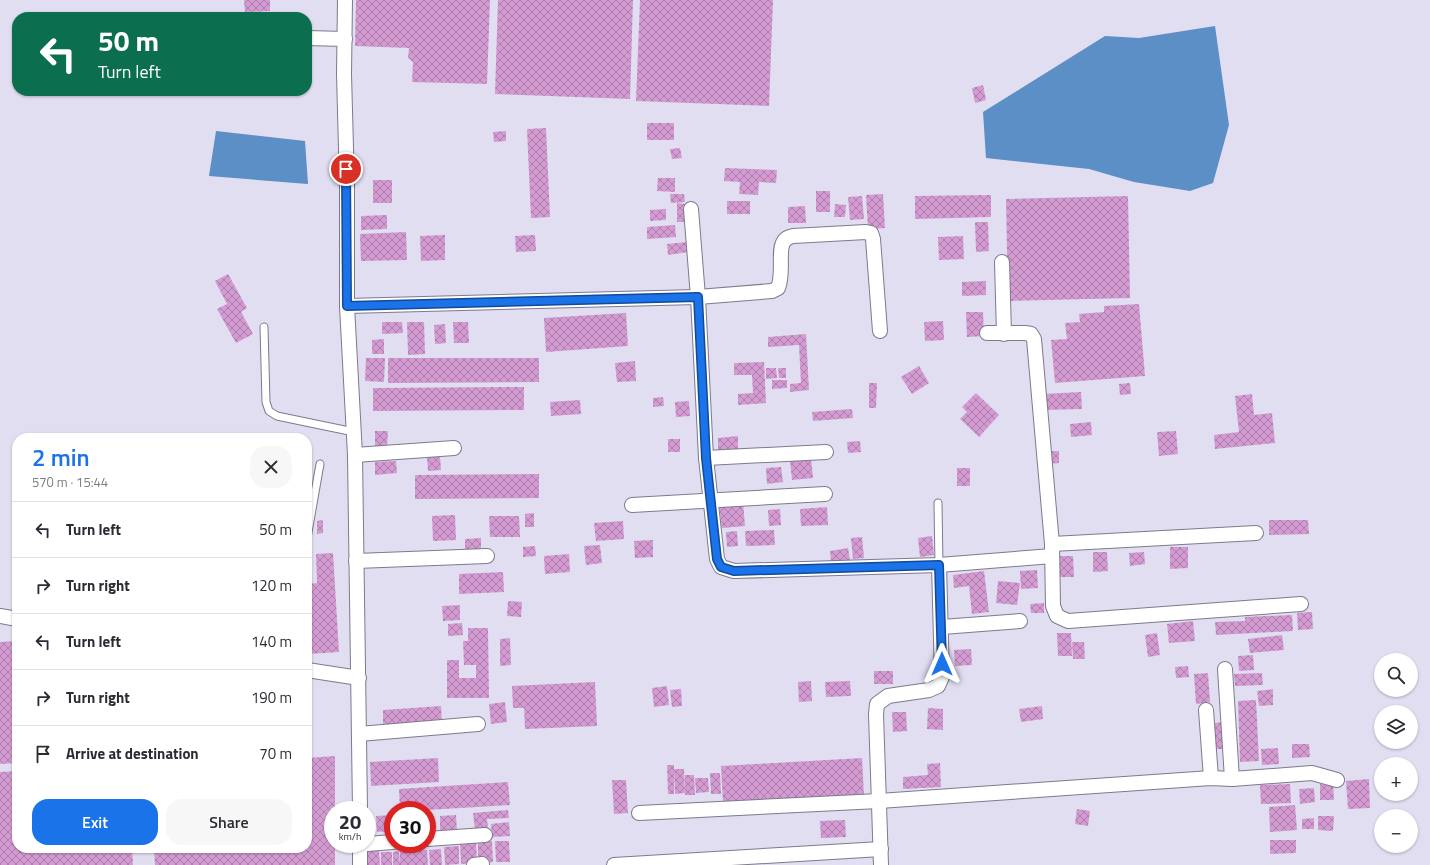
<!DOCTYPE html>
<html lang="en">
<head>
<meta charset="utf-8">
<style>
	:root { --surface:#fff; --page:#f7f7f7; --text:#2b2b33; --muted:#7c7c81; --line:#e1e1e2; --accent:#1a73e8 }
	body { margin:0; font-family:"Titillium Web",sans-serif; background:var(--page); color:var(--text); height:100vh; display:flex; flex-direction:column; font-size:15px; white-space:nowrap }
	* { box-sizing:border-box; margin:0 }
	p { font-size:13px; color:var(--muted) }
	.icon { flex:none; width:22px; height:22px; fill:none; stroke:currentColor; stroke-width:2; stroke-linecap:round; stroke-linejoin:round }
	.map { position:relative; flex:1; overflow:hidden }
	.panel { position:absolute; left:12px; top:433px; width:300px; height:420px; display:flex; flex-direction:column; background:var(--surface); border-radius:16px; box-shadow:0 1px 3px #0004 }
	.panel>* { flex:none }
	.banner { position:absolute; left:12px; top:12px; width:300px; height:84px; border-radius:16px; box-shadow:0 1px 3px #0004; background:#0b6e4f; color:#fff; overflow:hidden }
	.fabs { position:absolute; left:1374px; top:653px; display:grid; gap:8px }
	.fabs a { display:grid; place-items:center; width:44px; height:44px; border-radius:50%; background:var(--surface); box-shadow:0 1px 3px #0004; font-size:20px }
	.speed { position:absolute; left:324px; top:801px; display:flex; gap:8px; font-size:20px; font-weight:700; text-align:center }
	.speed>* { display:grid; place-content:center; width:52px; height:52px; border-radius:50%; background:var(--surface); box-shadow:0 1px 3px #0004; line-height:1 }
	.speed small { font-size:10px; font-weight:400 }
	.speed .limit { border:6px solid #d22; background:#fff; color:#111 }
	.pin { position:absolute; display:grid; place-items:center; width:34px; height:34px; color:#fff; margin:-17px; border:2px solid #fff; border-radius:50%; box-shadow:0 1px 4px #0007 }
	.me { position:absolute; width:44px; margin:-22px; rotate:0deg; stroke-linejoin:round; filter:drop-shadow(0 0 3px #0008) }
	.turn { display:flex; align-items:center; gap:14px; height:84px; padding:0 20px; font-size:18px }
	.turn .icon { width:52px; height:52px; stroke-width:2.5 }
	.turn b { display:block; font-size:28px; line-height:34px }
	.round { display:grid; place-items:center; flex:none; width:42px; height:42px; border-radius:16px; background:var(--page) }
	.headline { display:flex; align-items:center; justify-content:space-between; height:68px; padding:0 20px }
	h1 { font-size:24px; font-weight:600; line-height:30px; color:var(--accent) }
	.primary-button { display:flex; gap:8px; margin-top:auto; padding:8px 20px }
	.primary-button a { flex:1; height:46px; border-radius:16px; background:var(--accent); color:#fff; font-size:16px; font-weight:600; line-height:46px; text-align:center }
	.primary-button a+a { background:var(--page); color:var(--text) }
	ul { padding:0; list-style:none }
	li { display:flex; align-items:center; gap:12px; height:56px; padding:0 20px; border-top:1px solid var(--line) }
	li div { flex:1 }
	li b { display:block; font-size:15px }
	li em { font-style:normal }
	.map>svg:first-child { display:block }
</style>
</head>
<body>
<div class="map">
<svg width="1430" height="865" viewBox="0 0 1430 865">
	<defs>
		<pattern id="building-cross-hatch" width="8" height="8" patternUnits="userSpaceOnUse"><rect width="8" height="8" fill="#d49bd2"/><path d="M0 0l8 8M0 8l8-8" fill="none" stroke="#ac7fab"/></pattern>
	</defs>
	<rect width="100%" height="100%" fill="#e1def2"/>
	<g fill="#5c8fc5">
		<path d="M1215 26 1229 125 1213 183 1190 191 1134 182 1089 169 986 158 983 112 1105 36 1139 38Z"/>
		<path d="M216 131 305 141 308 184 209 176Z"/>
	</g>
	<g fill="url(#building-cross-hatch)">
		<path d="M244 0H270V11L245 12Z"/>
		<path d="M356 0H490L487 84 412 82 413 62 408 58 409 48 355 46Z"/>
		<path d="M498 0H633L630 99 495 94Z"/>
		<path d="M640 0H773L769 106 636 101Z"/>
		<path d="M983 85 986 100 975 103 972 88Z"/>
		<rect x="647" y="123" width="27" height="17"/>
		<path d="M546 128 550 217 531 218 527 129Z"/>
		<path d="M506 131V141L494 142 493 132Z"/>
		<path d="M680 148 682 158 672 159 670 149Z"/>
		<path d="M725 168 777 170 776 183 759 182 758 195 739 194 740 182 724 181Z"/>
		<path d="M658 178H675V192L657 191Z"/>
		<rect x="373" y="180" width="19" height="23"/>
		<rect x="816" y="191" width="14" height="21"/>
		<path d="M670 194H684L685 202 671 203Z"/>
		<path d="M883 194 885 228 868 229 866 195Z"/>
		<path d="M991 195V217L915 219V196Z"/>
		<path d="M862 196 864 219 850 220 848 197Z"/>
		<path d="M1128 196 1130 298 1008 301 1006 199Z"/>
		<rect x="727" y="201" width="23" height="13"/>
		<path d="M677 203 685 204V222H677Z"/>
		<path d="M835 204 846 205 845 217H834Z"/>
		<path d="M805 206 806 223H788V207Z"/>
		<path d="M666 209V220L650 221V210Z"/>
		<path d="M387 215V229L361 230V216Z"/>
		<path d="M975 222H988L989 251 976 252Z"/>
		<path d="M675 225 676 237 647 239V227Z"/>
		<path d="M406 232 407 260 361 261 360 234Z"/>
		<path d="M445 235V260L421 261 420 236Z"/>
		<path d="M535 235 536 251 516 252 515 236Z"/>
		<path d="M963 236 964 259 939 260 938 237Z"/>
		<path d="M687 242 688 252 668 255 667 244Z"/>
		<path d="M228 274 247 308 241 312 253 334 236 343 217 309 227 304 215 281Z"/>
		<path d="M986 281V295L962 296V282Z"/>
		<path d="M1139 304 1145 376 1055 383 1051 340 1067 339 1065 323 1080 322 1079 314 1104 312V306Z"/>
		<path d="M966 312H983L984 336 967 337Z"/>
		<path d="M626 313 628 346 546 352 544 318Z"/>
		<path d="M943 321 944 340 925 341 924 322Z"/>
		<path d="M382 322H402L403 333 382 334Z"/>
		<path d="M407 322H424L425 354 408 355Z"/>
		<path d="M453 322H468L469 343H454Z"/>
		<path d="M445 324 446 343 435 344 434 325Z"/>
		<path d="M806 334 809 390 790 392V384L801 383 799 345 768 347V337Z"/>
		<path d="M384 339V354H372V340Z"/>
		<path d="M366 358H385L384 382 365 381Z"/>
		<path d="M388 358H539V382L388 383Z"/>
		<path d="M635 361 636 381 617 382 615 363Z"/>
		<path d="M764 362 766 403 738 405V394L753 393 752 375H734V363Z"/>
		<path d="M919 366 929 383 912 394 901 377Z"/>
		<path d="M766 368H776L777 378 766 379Z"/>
		<path d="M778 368H786V378H779Z"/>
		<path d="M772 380H787V388L772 389Z"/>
		<path d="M869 383H877L876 408H869Z"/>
		<path d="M1130 383 1131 394 1120 395 1119 384Z"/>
		<path d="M524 387V410L373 411V388Z"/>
		<path d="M1081 392 1082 409 1043 410V394Z"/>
		<path d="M976 393 999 415 979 437 960 419 967 412 962 407Z"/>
		<path d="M1252 394 1254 415 1272 413 1275 443 1215 449 1214 435 1239 432 1235 396Z"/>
		<path d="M663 397 664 406 653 407V398Z"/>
		<path d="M580 400 581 414 551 416 550 402Z"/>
		<path d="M689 401 690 416 676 417 675 402Z"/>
		<path d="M852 409 853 418 813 421 812 412Z"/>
		<path d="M1091 422 1092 435 1071 437 1070 424Z"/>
		<path d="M375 431H388L387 447H375Z"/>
		<path d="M1176 431 1178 454 1159 456 1157 432Z"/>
		<path d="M738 436V452L718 453V438Z"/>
		<rect x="668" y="439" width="12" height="13"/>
		<path d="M860 441 861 452 848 453 847 442Z"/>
		<path d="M1049 451H1059V463L1049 464Z"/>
		<path d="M427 457H440L441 470 428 471Z"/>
		<path d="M811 458 813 478 792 480 790 460Z"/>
		<path d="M396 461 397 473 375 475V462Z"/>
		<path d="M781 467 783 482 767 484 766 468Z"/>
		<rect x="957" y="468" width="13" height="18"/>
		<path d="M539 474V498L415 499V475Z"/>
		<path d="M743 502 745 526 722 528 719 504Z"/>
		<path d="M827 507 828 525 801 526 800 509Z"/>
		<path d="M780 509 781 525 769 526 768 510Z"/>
		<path d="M534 513V527H525V514Z"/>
		<path d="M455 515 456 540 433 541 432 516Z"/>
		<path d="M489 516H519L520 537H490Z"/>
		<path d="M323 520V533L317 534V521Z"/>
		<path d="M1269 520H1308L1309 534 1269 535Z"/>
		<path d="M623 521 624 539 596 541 594 523Z"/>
		<path d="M774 530 775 545 746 546 745 531Z"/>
		<path d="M737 531 738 546 727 547 726 532Z"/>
		<path d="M932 536 934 555 920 557 918 538Z"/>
		<path d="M862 537 864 558 853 559 851 538Z"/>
		<path d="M481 538V552L465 553V539Z"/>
		<path d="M653 540V557L635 558 634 541Z"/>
		<path d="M600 545 602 563 586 565 584 546Z"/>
		<path d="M535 546 536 556 523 557V547Z"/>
		<path d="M1170 547H1188V568L1170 569Z"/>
		<path d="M848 548 850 560 831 562 830 551Z"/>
		<path d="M1093 552H1107L1108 571 1093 572Z"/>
		<path d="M1144 552 1145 564 1130 566 1129 553Z"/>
		<path d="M333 553 339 652 308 654 307 584 317 583 316 554Z"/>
		<path d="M569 554 570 572 545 574 544 556Z"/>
		<path d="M1053 556H1073L1074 577H1053Z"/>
		<path d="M1037 570 1038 588 1021 589 1020 571Z"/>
		<path d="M984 571 989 612 972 614 969 586 954 588 953 575Z"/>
		<path d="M503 572 504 592 459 594V574Z"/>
		<path d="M998 581 1020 583 1017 605 996 603Z"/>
		<path d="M508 601 522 602 521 617 507 616Z"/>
		<path d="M1044 603V613H1031L1030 604Z"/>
		<path d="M460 605V620L443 621 442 606Z"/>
		<path d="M1312 612 1313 629 1298 630 1297 613Z"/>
		<path d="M1292 615 1293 631 1216 635 1215 622 1245 621V617Z"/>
		<path d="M1193 621 1195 641 1169 643 1167 624Z"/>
		<path d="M462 623 463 635 448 636V624Z"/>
		<path d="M468 628H488L489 698H447V660H459V678H476V665H464L463 641H468Z"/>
		<path d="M1057 633H1071L1072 656H1058Z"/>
		<path d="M1157 633 1160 655 1148 657 1145 635Z"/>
		<path d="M1282 635 1284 650 1250 653 1248 639Z"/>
		<path d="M510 638 511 665 500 666V639Z"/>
		<path d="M17 641V763L0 764V642Z"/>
		<path d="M1072 642H1084L1085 659H1073Z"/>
		<path d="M971 649 972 665 955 666 954 650Z"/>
		<path d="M1253 655 1254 670 1239 671 1238 656Z"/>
		<path d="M1188 666 1189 677 1176 678 1175 667Z"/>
		<rect x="874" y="671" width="19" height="13"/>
		<path d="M1208 673 1210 702 1196 704 1194 674Z"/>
		<path d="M1262 673 1263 685 1235 686 1234 674Z"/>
		<path d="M811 681 812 701 799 702 798 682Z"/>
		<path d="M850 681 851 696 826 697 825 682Z"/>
		<path d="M595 682 597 726 525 729 524 708H513L512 686Z"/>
		<path d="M667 686 669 705 654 707 652 688Z"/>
		<path d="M681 689 682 706 672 707 670 690Z"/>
		<path d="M1273 689V705L1259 706 1257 691Z"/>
		<path d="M1256 700 1259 761 1240 762 1238 701Z"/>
		<path d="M505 702 507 722 491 724 489 704Z"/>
		<path d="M441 706 442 723 383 727V710Z"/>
		<path d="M1042 706 1043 719 1021 722 1019 709Z"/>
		<path d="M928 708 943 709V730L927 729Z"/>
		<path d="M892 712H906L907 731 893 732Z"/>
		<path d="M1226 722 1228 749H1213L1212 723Z"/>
		<path d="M1292 744H1309L1310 757 1292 758Z"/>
		<path d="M1278 748 1279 764 1262 765 1261 749Z"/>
		<path d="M335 756V810H333V844H335V865H155L154 848H307V758Z"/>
		<path d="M438 758 439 782 371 786 370 762Z"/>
		<path d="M862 758 864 796 723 803 721 766Z"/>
		<path d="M940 763 941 787 903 789V777L928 775 927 764Z"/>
		<path d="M667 765H674V794H668Z"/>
		<path d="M674 769H684L685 793 675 794Z"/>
		<path d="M17 771V848H132L133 865H0V772Z"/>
		<path d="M710 773H720L721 794H711Z"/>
		<path d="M685 775H694L695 795H685Z"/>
		<path d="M695 778H708L709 792 696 793Z"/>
		<path d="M1369 779 1370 808 1348 809 1346 781Z"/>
		<path d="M612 780H626L628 813 614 814Z"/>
		<path d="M508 782 510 805 427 810H400L399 789Z"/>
		<path d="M1333 783 1334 800H1320V784Z"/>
		<path d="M1290 784 1291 803 1261 804 1260 785Z"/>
		<path d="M1314 788 1315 802 1300 804 1299 789Z"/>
		<path d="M1295 805 1297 830 1270 832 1269 807Z"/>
		<path d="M1077 809 1090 811 1088 826 1075 824Z"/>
		<path d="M508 810 509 818 487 819 488 828 475 830 473 813Z"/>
		<path d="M393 815V831L377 832 376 816Z"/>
		<path d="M456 815 457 832 440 833V816Z"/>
		<path d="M1318 816H1334L1333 831 1318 830Z"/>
		<path d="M1314 818V829H1302V819Z"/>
		<path d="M845 820 846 837 821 838 820 821Z"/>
		<path d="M509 822 510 836 492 837 491 824Z"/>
		<path d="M1270 840H1296V853L1270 854Z"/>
		<path d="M492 841 493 862 478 863V842Z"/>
		<path d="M495 841H509L510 862H496Z"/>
		<path d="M460 843H476L477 863 461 864Z"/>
		<path d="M459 846V864L445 865 444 847Z"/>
		<path d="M441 849 442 865H430L429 850Z"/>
		<path d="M379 850 380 865H367L366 851Z"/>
		<path d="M427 850 428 865H400V851Z"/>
		<path d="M399 851 400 865H393V852Z"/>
		<rect x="381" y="852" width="11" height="13"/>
	</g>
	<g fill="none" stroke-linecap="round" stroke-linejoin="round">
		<g stroke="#7d7a8c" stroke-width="9">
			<g id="lane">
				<path d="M264 327 266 402 269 411 277 416 354 432"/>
				<path d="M938 503 939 565"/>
				<path d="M307 538 320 464"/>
			</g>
		</g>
		<g stroke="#7d7a8c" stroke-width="16">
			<g id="street">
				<path d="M345 0 344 74 347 185V306L355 455 360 810"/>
				<path d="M307 38 345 39"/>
				<path d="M691 209 698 297 706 458 717 559 721 567 734 571 939 565 1052 556"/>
				<path d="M1002 262 1004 334"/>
				<path d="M347 306 698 297 772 291 778 288C784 274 778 252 783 243 785 238 789 237 793 236L866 232 871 233 873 239 880 331"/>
				<path d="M987 333H1025L1031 334 1034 339 1052 544 1053 606 1057 616 1068 621 1301 604"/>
				<path d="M355 455 454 448"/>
				<path d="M706 458 826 452"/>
				<path d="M632 505 825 494"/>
				<path d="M1052 544 1256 533"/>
				<path d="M356 561 487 556"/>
				<path d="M0 616 17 619"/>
				<path d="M942 627 1020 621"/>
				<path d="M1225 669 1232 779"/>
				<path d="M307 670 359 678"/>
				<path d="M1206 710 1211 778"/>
				<path d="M359 734 478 724"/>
				<path d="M639 813 879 801 1211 778 1232 779 1312 773 1337 780"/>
				<path d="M427 839 485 835"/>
				<path d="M360 844V865"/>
				<path d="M367 844 393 842"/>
				<path d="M474 865 482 864"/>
				<path d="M614 865 881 849"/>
				<path d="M881 865 876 714 877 704 888 696 929 690 938 686 942 677 939 565"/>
			</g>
		</g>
		<use href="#lane" stroke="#fff" stroke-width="7"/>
		<use href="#street" stroke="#fff" stroke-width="14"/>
	</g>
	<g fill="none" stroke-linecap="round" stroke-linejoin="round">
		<g stroke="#114b97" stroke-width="10">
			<path id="route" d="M346 169 347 306 698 297 706 458 717 559 721 567 734 571 939 565 942 664"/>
		</g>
		<use href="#route" stroke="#1a73e8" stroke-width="7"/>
	</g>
</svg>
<div class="fabs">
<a><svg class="icon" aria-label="search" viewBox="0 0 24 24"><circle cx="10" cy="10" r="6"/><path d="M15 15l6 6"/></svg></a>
<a><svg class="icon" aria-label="layers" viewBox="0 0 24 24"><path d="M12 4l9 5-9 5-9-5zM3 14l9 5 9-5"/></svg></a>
<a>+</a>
<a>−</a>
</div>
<div class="speed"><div>20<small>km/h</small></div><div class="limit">30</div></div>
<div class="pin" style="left:346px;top:169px;background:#d93025"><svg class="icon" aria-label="arrive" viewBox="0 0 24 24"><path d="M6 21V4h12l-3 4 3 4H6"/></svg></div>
<svg class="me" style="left:942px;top:664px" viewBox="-20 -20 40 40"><path d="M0-17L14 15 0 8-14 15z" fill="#1a73e8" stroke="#fff" stroke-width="4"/></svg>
<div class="banner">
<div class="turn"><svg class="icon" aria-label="left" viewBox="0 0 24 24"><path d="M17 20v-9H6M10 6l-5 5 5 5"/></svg><div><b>50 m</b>Turn left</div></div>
</div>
<section class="panel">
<div class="headline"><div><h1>2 min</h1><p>570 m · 15:44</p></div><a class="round"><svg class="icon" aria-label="close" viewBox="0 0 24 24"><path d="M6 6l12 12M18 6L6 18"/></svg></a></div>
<ul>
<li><svg class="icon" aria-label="left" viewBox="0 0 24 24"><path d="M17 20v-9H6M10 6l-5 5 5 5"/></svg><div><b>Turn left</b></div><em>50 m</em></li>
<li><svg class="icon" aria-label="right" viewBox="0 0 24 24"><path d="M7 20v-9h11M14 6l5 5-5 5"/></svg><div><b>Turn right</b></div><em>120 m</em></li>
<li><svg class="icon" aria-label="left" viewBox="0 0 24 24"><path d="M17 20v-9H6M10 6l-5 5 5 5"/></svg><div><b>Turn left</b></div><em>140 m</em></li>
<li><svg class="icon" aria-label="right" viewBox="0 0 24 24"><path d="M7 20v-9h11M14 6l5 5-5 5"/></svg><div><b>Turn right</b></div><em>190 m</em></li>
<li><svg class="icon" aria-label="arrive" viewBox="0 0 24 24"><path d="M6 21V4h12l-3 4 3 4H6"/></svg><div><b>Arrive at destination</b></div><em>70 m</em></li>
</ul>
<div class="primary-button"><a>Exit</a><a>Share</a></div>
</section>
</div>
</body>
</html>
